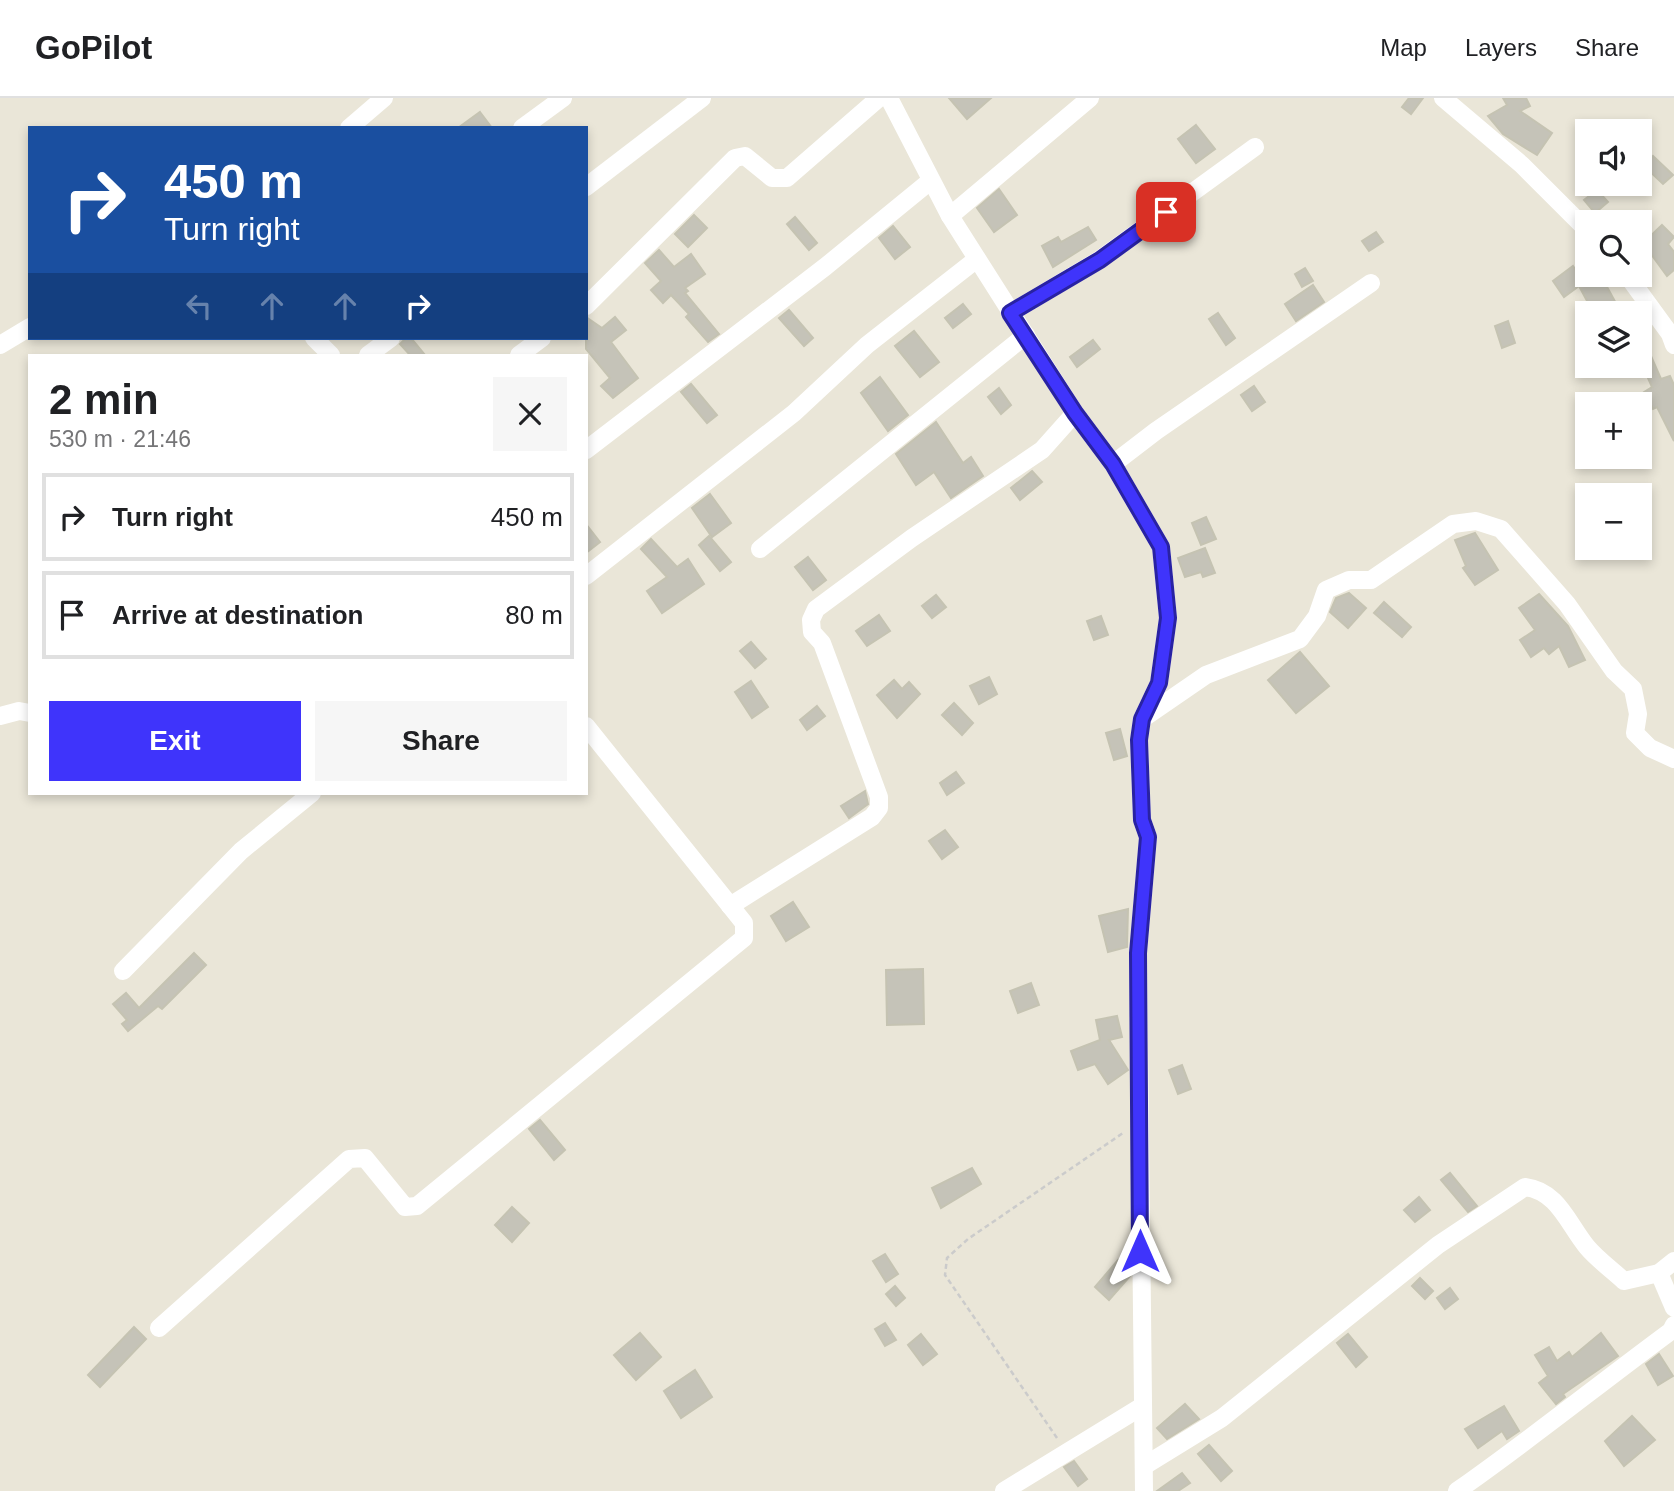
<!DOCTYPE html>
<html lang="en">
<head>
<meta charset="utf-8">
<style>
	:root { --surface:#fff; --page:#f6f6f6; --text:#202124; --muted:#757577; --line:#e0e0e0; --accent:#3f34fb }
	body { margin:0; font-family:Helvetica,sans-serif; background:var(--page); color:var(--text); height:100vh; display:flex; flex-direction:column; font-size:26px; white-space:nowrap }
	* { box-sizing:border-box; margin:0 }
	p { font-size:23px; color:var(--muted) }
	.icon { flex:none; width:38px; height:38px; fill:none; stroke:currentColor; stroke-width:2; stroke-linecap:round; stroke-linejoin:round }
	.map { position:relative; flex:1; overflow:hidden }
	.side { position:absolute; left:28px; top:256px; width:560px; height:441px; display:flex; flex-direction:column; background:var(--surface); border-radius:0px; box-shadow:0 4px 10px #0003 }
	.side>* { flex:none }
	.guide { position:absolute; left:28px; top:28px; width:560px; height:214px; border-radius:0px; box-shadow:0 4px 10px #0003; background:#1a4fa0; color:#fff; overflow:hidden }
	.tools { position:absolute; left:1575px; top:21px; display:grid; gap:14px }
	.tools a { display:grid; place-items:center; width:77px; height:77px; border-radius:0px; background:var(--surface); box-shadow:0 4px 10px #0003; font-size:35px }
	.pin { position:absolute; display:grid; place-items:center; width:60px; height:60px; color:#fff; margin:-30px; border-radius:14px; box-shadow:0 4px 10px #0006 }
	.me { position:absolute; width:77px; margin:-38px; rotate:0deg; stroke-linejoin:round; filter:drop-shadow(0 0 5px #0008) }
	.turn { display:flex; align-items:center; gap:24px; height:147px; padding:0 21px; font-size:32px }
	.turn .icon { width:91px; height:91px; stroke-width:2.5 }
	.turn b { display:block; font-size:49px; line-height:60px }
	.lanes { display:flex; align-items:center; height:66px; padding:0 21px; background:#0003; justify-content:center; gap:35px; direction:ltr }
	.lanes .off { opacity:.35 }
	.round { display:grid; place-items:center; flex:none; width:74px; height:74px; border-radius:0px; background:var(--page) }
	.overview { display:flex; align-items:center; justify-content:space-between; height:119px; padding:0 21px }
	h1 { font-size:42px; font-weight:800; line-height:52px }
	.cta { display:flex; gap:14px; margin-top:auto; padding:14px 21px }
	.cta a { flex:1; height:80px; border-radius:0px; background:var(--accent); color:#fff; font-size:28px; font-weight:800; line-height:80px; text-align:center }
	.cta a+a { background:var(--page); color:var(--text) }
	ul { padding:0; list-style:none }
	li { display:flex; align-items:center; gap:21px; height:88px; margin:0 14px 10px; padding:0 7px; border:4px solid var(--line); border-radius:0px }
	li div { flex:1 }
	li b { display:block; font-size:26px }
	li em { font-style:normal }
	header { display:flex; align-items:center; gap:42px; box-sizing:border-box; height:98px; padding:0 35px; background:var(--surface); border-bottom:2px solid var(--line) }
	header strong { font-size:33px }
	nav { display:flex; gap:38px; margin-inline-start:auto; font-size:24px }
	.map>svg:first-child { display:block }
</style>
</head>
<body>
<header>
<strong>GoPilot</strong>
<nav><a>Map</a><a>Layers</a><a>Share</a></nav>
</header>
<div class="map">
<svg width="1674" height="1393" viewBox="0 0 1674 1393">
	<rect width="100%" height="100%" fill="#eae6d8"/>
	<g fill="#c5c3b8" stroke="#c5c3b2" stroke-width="2">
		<path d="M949 0H991L967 21Z"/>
		<path d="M1409 0H1423L1411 16 1402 9Z"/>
		<path d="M1503 0H1526L1530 8 1520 13 1552 35 1537 57 1503 36 1488 18 1507 7Z"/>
		<path d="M480 14 492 30H458Z"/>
		<path d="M1196 27 1215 51 1196 65 1178 41Z"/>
		<path d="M1653 58 1673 77 1663 86 1644 68Z"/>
		<path d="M999 91 1017 117 994 134 977 110Z"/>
		<path d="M1597 92 1608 104 1595 115 1584 102Z"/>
		<path d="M694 117 707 130 688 149 675 136Z"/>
		<path d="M795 119 817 145 809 152 787 126Z"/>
		<path d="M1662 127 1674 139 1668 146 1674 154V172L1667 178 1643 145Z"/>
		<path d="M893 128 910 149 895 161 879 140Z"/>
		<path d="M1088 129 1096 142 1053 169 1042 148 1058 139 1061 144Z"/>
		<path d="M1376 134 1383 144 1369 153 1362 143Z"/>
		<path d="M659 152 674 169 691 156 705 176 685 190 688 193 685 195 719 236 708 244 686 219 689 216 671 197 663 205 651 192 661 183 645 165Z"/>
		<path d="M1573 168 1579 177H1605L1610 184 1606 187 1619 211 1605 215 1600 207 1592 212 1579 188 1564 199 1553 183Z"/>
		<path d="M1305 170 1313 183 1302 189 1295 176Z"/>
		<path d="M1313 187 1324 204 1296 223 1285 206Z"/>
		<path d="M963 206 971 216 953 230 945 220Z"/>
		<path d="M789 212 813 240 804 248 779 220Z"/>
		<path d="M1218 215 1235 240 1226 247 1209 221Z"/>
		<path d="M586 219 602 230 615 219 626 232 611 244 638 280 613 300 601 288 610 280 586 251Z"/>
		<path d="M1508 223 1515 245 1502 250 1495 228Z"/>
		<path d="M914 233 939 264 920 279 895 248Z"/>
		<path d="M1640 233 1661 281 1670 278 1674 287V343L1657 309 1653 311 1644 294 1652 289 1640 262Z"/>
		<path d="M406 240H411L425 257H410L400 246Z"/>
		<path d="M1093 242 1100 251 1077 269 1070 259Z"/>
		<path d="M880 279 908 317 888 333 861 295Z"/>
		<path d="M691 286 717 317 707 325 681 294Z"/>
		<path d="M1254 288 1265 304 1252 313 1241 297Z"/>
		<path d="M999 290 1011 307 1001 316 988 299Z"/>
		<path d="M936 324 963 365 971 359 983 378 951 400 934 374 916 387 896 356Z"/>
		<path d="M1032 373 1042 384 1020 402 1011 390Z"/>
		<path d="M710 396 731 425 712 439 692 410Z"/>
		<path d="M1206 419 1216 441 1201 447 1192 425Z"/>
		<path d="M586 426 600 444 586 455Z"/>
		<path d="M1475 435 1498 472 1475 487 1463 470 1466 468 1455 442Z"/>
		<path d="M709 438 731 464 720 473 699 447Z"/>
		<path d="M651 441 677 469 688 461 704 486 662 515 647 493 667 479 641 451Z"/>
		<path d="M1205 450 1215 475 1203 479 1201 474 1185 479 1178 460Z"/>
		<path d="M808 459 826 482 813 492 795 469Z"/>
		<path d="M1349 495 1366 510 1348 530 1330 514 1336 500Z"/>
		<path d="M1539 496 1568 528 1585 562 1569 569 1559 548 1549 556 1544 550 1531 559 1520 542 1535 532 1519 510Z"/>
		<path d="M936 497 946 509 932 520 922 508Z"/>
		<path d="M1384 504 1411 529 1402 539 1374 515Z"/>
		<path d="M879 517 890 533 867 548 856 533Z"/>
		<path d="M1101 518 1108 537 1094 542 1087 523Z"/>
		<path d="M751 544 766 561 755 570 740 553Z"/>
		<path d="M1300 554 1329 588 1296 615 1268 582Z"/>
		<path d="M989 579 997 596 979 606 970 588Z"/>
		<path d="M894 582 902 591 909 584 920 596 897 620 877 597Z"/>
		<path d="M751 583 768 609 752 620 735 594Z"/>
		<path d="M954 605 973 625 962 637 942 617Z"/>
		<path d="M817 608 825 618 807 632 800 622Z"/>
		<path d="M1120 631 1127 658 1114 662 1106 635Z"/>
		<path d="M956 674 964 685 947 697 940 685Z"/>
		<path d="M865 693 868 706 849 720 841 708Z"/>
		<path d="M945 732 958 749 942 761 929 743Z"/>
		<path d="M793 804 809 829 786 843 771 818Z"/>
		<path d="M1128 811 1127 849 1108 854 1099 818Z"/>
		<path d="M194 855 206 867 162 911 158 908 128 933 122 926 127 922 113 906 126 895 139 910Z"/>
		<path d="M923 871 924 926 887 927 886 872Z"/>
		<path d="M1031 885 1039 907 1018 915 1010 893Z"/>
		<path d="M1117 918 1122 939 1109 942 1128 972 1108 986 1095 966 1078 972 1071 953 1100 942 1096 922Z"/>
		<path d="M1182 967 1191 991 1178 996 1169 972Z"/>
		<path d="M540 1022 565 1052 554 1062 529 1031Z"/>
		<path d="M972 1070 981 1086 941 1110 932 1090Z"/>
		<path d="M1450 1075 1477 1108 1468 1114 1441 1082Z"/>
		<path d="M1419 1099 1430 1112 1415 1124 1404 1112Z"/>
		<path d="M512 1109 529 1125 512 1144 495 1127Z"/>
		<path d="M885 1156 898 1176 886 1184 873 1163Z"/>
		<path d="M1118 1162 1130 1173V1178L1109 1202 1095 1189Z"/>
		<path d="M1420 1180 1433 1193 1425 1201 1412 1188Z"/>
		<path d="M895 1188 905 1200 896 1208 886 1196Z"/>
		<path d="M1450 1190 1458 1201 1445 1211 1437 1200Z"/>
		<path d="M885 1225 896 1242 885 1248 875 1231Z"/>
		<path d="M134 1229 146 1241 100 1289 88 1277Z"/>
		<path d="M640 1235 661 1259 636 1282 614 1257Z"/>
		<path d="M1601 1235 1618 1258 1563 1296 1565 1299 1556 1306 1539 1285 1548 1278 1535 1257 1549 1249 1557 1263 1569 1254 1572 1259Z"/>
		<path d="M921 1236 937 1256 923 1267 908 1247Z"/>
		<path d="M1348 1236 1367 1259 1356 1269 1337 1245Z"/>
		<path d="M1659 1256 1673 1278 1658 1287 1646 1266Z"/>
		<path d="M695 1272 712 1299 681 1320 664 1293Z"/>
		<path d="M1185 1306 1199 1321 1167 1341 1157 1330Z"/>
		<path d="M1504 1308 1519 1333 1507 1341 1502 1333 1478 1350 1465 1331Z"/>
		<path d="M1632 1318 1655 1342 1624 1368 1605 1343Z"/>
		<path d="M1209 1347 1232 1373 1221 1383 1198 1356Z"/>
		<path d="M1074 1363 1087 1381 1078 1388 1064 1369Z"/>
		<path d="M1182 1375 1190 1385 1178 1393H1157Z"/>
	</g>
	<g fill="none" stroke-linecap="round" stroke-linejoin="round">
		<path stroke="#cbcbcb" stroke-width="2.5" stroke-dasharray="5 3.5" stroke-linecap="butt" d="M1057 1340 945 1177 947 1160 968 1141 1123 1035"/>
		<g stroke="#fff" stroke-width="18">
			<path d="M889 0 950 118 1075 315 1113 366 1161 449 1168 520 1159 585 1142 621 1139 642 1142 722 1148 739 1138 855 1144 1393"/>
			<path d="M1443 0 1522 67 1587 132"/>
			<path d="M349 30 384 0"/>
			<path d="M522 30 563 0"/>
			<path d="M586 89 702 0"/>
			<path d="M950 118 1090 0"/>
			<path d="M1627 177 1670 236 1674 247"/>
			<path d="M586 208 735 60 745 58 772 80H787L879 0"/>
			<path d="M1010 215 1099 162 1255 49"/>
			<path d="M314 240 331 257"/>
			<path d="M0 247 30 229"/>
			<path d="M368 257 391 240"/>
			<path d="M519 257 542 240"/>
			<path d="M586 352 825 169 929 84"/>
			<path d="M1113 366 1156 333 1371 185"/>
			<path d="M760 451 1026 237"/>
			<path d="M586 478 794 315 867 247 977 161"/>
			<path d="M0 618 19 613 30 615"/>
			<path d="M1142 621 1206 577 1300 541 1317 518 1326 492 1349 482H1371L1453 426 1476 423 1501 431 1567 506 1614 573 1633 591 1638 616 1635 635 1650 650 1674 661"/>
			<path d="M730 808 872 719 879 710V699L822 545 812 534 811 522 816 511 912 440 1042 352 1075 315"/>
			<path d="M123 873 241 753 312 695"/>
			<path d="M1659 1175 1674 1210"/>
			<path d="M159 1230 349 1061 365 1060 405 1109 417 1108 744 840V825L586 628"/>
			<path d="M1144 1368 1222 1320 1438 1147 1525 1089C1558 1093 1568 1126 1587 1149 1597 1161 1612 1172 1624 1183L1659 1175 1674 1163"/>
			<path d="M1004 1393 1141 1309"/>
			<path d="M1457 1393C1530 1342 1599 1286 1671 1233L1674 1227"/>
		</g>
	</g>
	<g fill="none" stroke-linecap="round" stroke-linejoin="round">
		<g stroke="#2922a3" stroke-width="18">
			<path id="route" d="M1140 1153 1138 855 1148 739 1142 722 1139 642 1142 621 1159 585 1168 520 1161 449 1113 366 1075 315 1010 215 1100 162 1166 114"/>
		</g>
		<use href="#route" stroke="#3f34fb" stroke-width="12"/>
	</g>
</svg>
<div class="tools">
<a><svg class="icon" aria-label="sound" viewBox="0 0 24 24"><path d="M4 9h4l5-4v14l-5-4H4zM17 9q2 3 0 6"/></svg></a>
<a><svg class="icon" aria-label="search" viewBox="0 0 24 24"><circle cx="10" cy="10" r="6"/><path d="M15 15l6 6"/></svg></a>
<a><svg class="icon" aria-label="layers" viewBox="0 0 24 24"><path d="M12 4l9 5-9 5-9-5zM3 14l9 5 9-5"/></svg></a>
<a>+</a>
<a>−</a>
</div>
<div class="pin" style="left:1166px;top:114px;background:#d93025"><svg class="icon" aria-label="arrive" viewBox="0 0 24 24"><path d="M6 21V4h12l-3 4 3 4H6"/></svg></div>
<svg class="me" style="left:1140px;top:1153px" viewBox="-20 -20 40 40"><path d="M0-17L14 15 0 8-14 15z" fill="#3f34fb" stroke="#fff" stroke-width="4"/></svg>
<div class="guide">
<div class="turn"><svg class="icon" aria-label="right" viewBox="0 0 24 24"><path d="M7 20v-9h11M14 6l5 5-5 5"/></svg><div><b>450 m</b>Turn right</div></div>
<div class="lanes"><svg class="icon off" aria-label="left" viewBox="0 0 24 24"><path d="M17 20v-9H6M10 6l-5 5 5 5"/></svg><svg class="icon off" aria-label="ahead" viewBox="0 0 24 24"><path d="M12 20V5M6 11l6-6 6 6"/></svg><svg class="icon off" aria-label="ahead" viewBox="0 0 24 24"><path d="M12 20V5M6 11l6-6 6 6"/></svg><svg class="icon" aria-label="right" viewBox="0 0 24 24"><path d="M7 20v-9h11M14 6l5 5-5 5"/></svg></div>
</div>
<section class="side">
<div class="overview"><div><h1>2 min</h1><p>530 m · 21:46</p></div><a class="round"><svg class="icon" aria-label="close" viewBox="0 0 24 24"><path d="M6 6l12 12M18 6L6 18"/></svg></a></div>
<ul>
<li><svg class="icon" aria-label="right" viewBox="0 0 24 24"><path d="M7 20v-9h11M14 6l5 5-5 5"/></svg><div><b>Turn right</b></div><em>450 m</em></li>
<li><svg class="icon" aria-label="arrive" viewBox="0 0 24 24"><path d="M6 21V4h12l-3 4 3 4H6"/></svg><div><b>Arrive at destination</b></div><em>80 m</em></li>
</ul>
<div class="cta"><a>Exit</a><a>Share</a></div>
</section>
</div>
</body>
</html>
